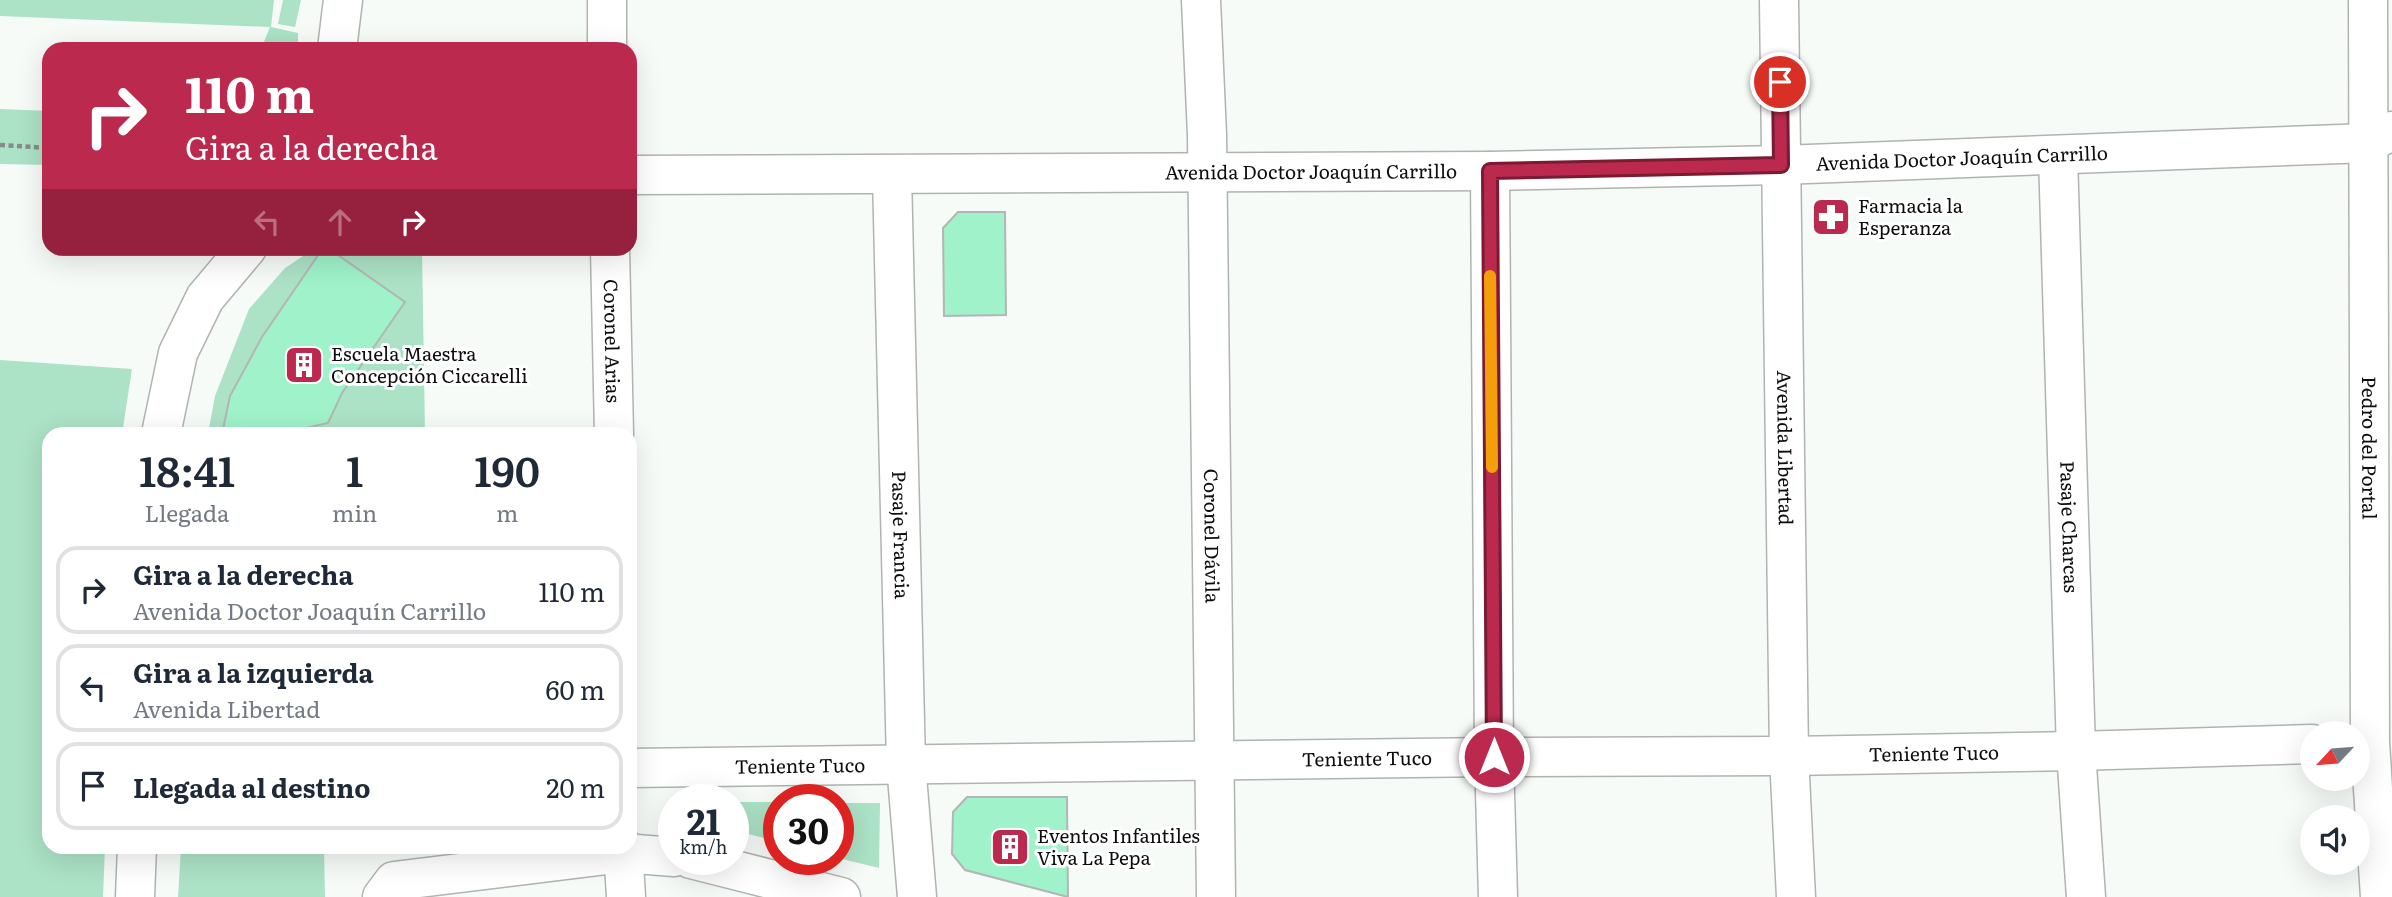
<!DOCTYPE html>
<html lang="es">
<head>
<meta charset="utf-8">
<style>
	:root { --surface:#fff; --page:#f6f6f7; --text:#1f2937; --muted:#747a83; --line:#e0e1e3 }
	body { margin:0; font-family:Literata,serif; background:var(--page); color:var(--text); height:100vh; display:flex; flex-direction:column; font-size:26px; white-space:nowrap }
	* { box-sizing:border-box; margin:0 }
	p { font-size:23px; color:var(--muted) }
	.icon { flex:none; width:38px; height:38px; fill:none; stroke:currentColor; stroke-width:2; stroke-linecap:round; stroke-linejoin:round }
	.map { position:relative; flex:1; overflow:hidden }
	.details { position:absolute; left:42px; top:427px; width:595px; height:427px; display:flex; flex-direction:column; background:var(--surface); border-radius:21px; box-shadow:0 7px 28px #0002 }
	.details>* { flex:none }
	.top-card { position:absolute; left:42px; top:42px; width:595px; height:214px; border-radius:21px; box-shadow:0 7px 28px #0002; background:#bb2a4e; color:#fff; overflow:hidden }
	.needle { width:46px; rotate:244deg }
	.tools { position:absolute; left:2300px; top:721px; display:grid; gap:14px }
	.tools a { display:grid; place-items:center; width:70px; height:70px; border-radius:50%; background:var(--surface); box-shadow:0 7px 28px #0002; font-size:35px }
	.speed { position:absolute; left:658px; top:784px; display:flex; gap:14px; font-size:35px; font-weight:700; text-align:center }
	.speed>* { display:grid; place-content:center; width:91px; height:91px; border-radius:50%; background:var(--surface); box-shadow:0 7px 28px #0002; line-height:1 }
	.speed small { font-size:18px; font-weight:400 }
	.speed .limit { border:10px solid #d22; background:#fff; color:#111 }
	.pin { position:absolute; display:grid; place-items:center; width:60px; height:60px; color:#fff; margin:-30px; border:4px solid #fff; border-radius:50%; box-shadow:0 2px 7px #0007 }
	.me { position:absolute; width:77px; margin:-38px; rotate:0deg; stroke-linejoin:round; filter:drop-shadow(0 0 5px #0008) }
	.turn { display:flex; align-items:center; gap:24px; height:147px; padding:0 28px; font-size:32px }
	.turn .icon { width:91px; height:91px; stroke-width:2.5 }
	.turn b { display:block; font-size:49px; line-height:60px }
	.lanes { display:flex; align-items:center; height:66px; padding:0 28px; background:#0003; justify-content:center; gap:35px; direction:ltr }
	.lanes .off { opacity:.35 }
	.eta { display:flex; justify-content:space-evenly; align-items:center; height:119px; text-align:center }
	.eta b { font-size:42px; font-weight:600; line-height:49px }
	ul { padding:0; list-style:none }
	li { display:flex; align-items:center; gap:21px; height:88px; margin:0 14px 10px; padding:0 14px; border:4px solid var(--line); border-radius:21px }
	li div { flex:1 }
	li b { display:block; font-size:26px }
	li em { font-style:normal }
	.map>svg:first-child { display:block }
</style>
</head>
<body>
<div class="map">
<svg width="2392" height="897" viewBox="0 0 2392 897">
	<rect width="100%" height="100%" fill="#f6fbf8"/>
	<g fill="#ace2c6">
		<path d="M0 0H274L271 27 298 33V49H261L270 27 0 16Z"/>
		<path d="M283 0H301L295 27 278 24Z"/>
		<path d="M0 109 49 111V165L0 164Z"/>
		<path d="M314 249H422L425 434H208L215 396 249 309 285 268Z"/>
		<path d="M0 360 132 369 122 434H49V847H105L103 897H0Z"/>
		<path d="M733 802H779V842L733 830Z"/>
		<path d="M838 803H880L879 868 838 858Z"/>
		<path d="M181 847H324L325 897H178Z"/>
	</g>
	<g fill="#9ff2c9" stroke="#b2b6b4" stroke-width="2">
		<path d="M958 212H1005L1006 315 944 316 943 228Z"/>
		<path d="M323 248H328L405 302 342 393 328 423 281 434H222L230 396 262 337Z"/>
		<path d="M967 797H1067L1068 897 965 870 952 854 953 812Z"/>
	</g>
	<g fill="none" stroke-linecap="round" stroke-linejoin="round">
		<g stroke="#b0b4b1" stroke-width="41">
			<g id="minor">
				<path d="M607 0V49"/>
				<path id="s1" d="M1201 0 1207 135 1216 897"/>
				<path id="s2" d="M1779 0 1789 756 1796 897"/>
				<path id="s3" d="M2368 0 2370 742 2380 897"/>
				<path d="M337 49 343 0"/>
				<path id="s4" d="M2058 156 2076 751 2086 897"/>
				<path d="M1490 171 1494 757 1498 897"/>
				<path id="s5" d="M892 175 906 764 917 897"/>
				<path id="s6" d="M610 248 614 434"/>
				<path id="s7" d="M630 768 1494 757 1789 756 2076 751 2312 744"/>
				<path d="M623 847 626 897"/>
				<path d="M691 859 841 897"/>
				<path d="M382 897 394 881 623 853 674 857"/>
			</g>
		</g>
		<g stroke="#b0b4b1" stroke-width="41">
			<g id="major">
				<path id="s8" d="M630 175 1490 171 1781 165 2368 143 2392 131"/>
				<path d="M161 434 178 353 205 298 247 248"/>
				<path d="M135 897 137 847"/>
			</g>
		</g>
		<path stroke="#888b89" stroke-width="4.5" stroke-dasharray="5 3.5" stroke-linecap="butt" d="M0 145 49 148"/>
		<use href="#minor" stroke="#fff" stroke-width="38"/>
		<use href="#major" stroke="#fff" stroke-width="38"/>
	</g>
	<g fill="none" stroke-linecap="round" stroke-linejoin="round">
		<g stroke="#7a1b33" stroke-width="18">
			<path id="route" d="M1494 757 1490 171 1781 165 1780 82"/>
		</g>
		<use href="#route" stroke="#bb2a4e" stroke-width="12"/>
		<path stroke="#f59e0b" stroke-width="12" d="M1490 276 1492 467"/>
	</g>
	<defs>
		<g id="pharmacy-square" transform="scale(2.0125)"><rect x="-9" y="-9" width="18" height="18" rx="4" fill="#bb2a4e" stroke="#fff"/><path d="M-2-6h4v4h4v4h-4v4h-4v-4h-4v-4h4Z" fill="#fff"/></g>
		<g id="building-square" transform="scale(2.0125)"><rect x="-9" y="-9" width="18" height="18" rx="4" fill="#bb2a4e" stroke="#fff"/><path d="M-4-6H4V6H1V3H-1V6H-4ZM-2.5-4.3h1.7v1.8h-1.7ZM.8-4.3h1.7v1.8H.8ZM-2.5-1h1.7V.8h-1.7ZM.8-1h1.7V.8H.8Z" fill="#fff"/></g>
	</defs>
	<g fill-rule="evenodd">
		<use href="#pharmacy-square" x="1831" y="217"/>
		<use href="#building-square" x="304" y="365"/>
		<use href="#building-square" x="1010" y="847"/>
	</g>
	<g text-anchor="middle" stroke-width="6" stroke-linejoin="round" paint-order="stroke">
		<g font-size="19" fill="#0c0d0c" stroke="#fff">
			<text dy="7" stroke="none"><textPath href="#s8" startOffset="1332">Avenida Doctor Joaquín Carrillo</textPath></text>
			<text dy="7" stroke="none"><textPath href="#s8" startOffset="681">Avenida Doctor Joaquín Carrillo</textPath></text>
			<text dy="7" stroke="none"><textPath href="#s6" startOffset="93">Coronel Arias</textPath></text>
			<text dy="7" stroke="none"><textPath href="#s2" startOffset="448">Avenida Libertad</textPath></text>
			<text dy="7" stroke="none"><textPath href="#s3" startOffset="448">Pedro del Portal</textPath></text>
			<text dy="7" stroke="none"><textPath href="#s4" startOffset="371">Pasaje Charcas</textPath></text>
			<text dy="7" stroke="none"><textPath href="#s1" startOffset="536">Coronel Dávila</textPath></text>
			<text dy="7" stroke="none"><textPath href="#s5" startOffset="360">Pasaje Francia</textPath></text>
			<text dy="7" stroke="none"><textPath href="#s7" startOffset="1304">Teniente Tuco</textPath></text>
			<text dy="7" stroke="none"><textPath href="#s7" startOffset="737">Teniente Tuco</textPath></text>
			<text dy="7" stroke="none"><textPath href="#s7" startOffset="170">Teniente Tuco</textPath></text>
		</g>
		<g font-size="19" fill="#0c0d0c" stroke="#fff" text-anchor="start">
			<text x="1858" y="213">Farmacia la<tspan x="1858" dy="22">Esperanza</tspan></text>
			<text x="331" y="361">Escuela Maestra<tspan x="331" dy="22">Concepción Ciccarelli</tspan></text>
			<text x="1037" y="843">Eventos Infantiles<tspan x="1037" dy="22">Viva La Pepa</tspan></text>
		</g>
	</g>
</svg>
<div class="tools">
<a><svg class="needle" viewBox="-14 -14 28 28"><path d="M0-13l5 13h-10z" fill="#e53935"/><path d="M0 13l5-13h-10z" fill="#747a83"/></svg></a>
<a><svg class="icon" aria-label="sound" viewBox="0 0 24 24"><path d="M4 9h4l5-4v14l-5-4H4zM17 9q2 3 0 6"/></svg></a>
</div>
<div class="speed"><div>21<small>km/h</small></div><div class="limit">30</div></div>
<div class="pin" style="left:1780px;top:82px;background:#d93025"><svg class="icon" aria-label="arrive" viewBox="0 0 24 24"><path d="M6 21V4h12l-3 4 3 4H6"/></svg></div>
<svg class="me" style="left:1494px;top:757px" viewBox="-20 -20 40 40"><circle r="17" fill="#bb2a4e" stroke="#fff" stroke-width="3"/><path d="M0-11L8 9 0 5-8 9z" fill="#fff"/></svg>
<div class="top-card">
<div class="turn"><svg class="icon" aria-label="right" viewBox="0 0 24 24"><path d="M7 20v-9h11M14 6l5 5-5 5"/></svg><div><b>110 m</b>Gira a la derecha</div></div>
<div class="lanes"><svg class="icon off" aria-label="left" viewBox="0 0 24 24"><path d="M17 20v-9H6M10 6l-5 5 5 5"/></svg><svg class="icon off" aria-label="ahead" viewBox="0 0 24 24"><path d="M12 20V5M6 11l6-6 6 6"/></svg><svg class="icon" aria-label="right" viewBox="0 0 24 24"><path d="M7 20v-9h11M14 6l5 5-5 5"/></svg></div>
</div>
<section class="details">
<div class="eta">
<div><b>18:41</b><p>Llegada</p></div>
<div><b>1</b><p>min</p></div>
<div><b>190</b><p>m</p></div>
</div>
<ul>
<li><svg class="icon" aria-label="right" viewBox="0 0 24 24"><path d="M7 20v-9h11M14 6l5 5-5 5"/></svg><div><b>Gira a la derecha</b><p>Avenida Doctor Joaquín Carrillo</p></div><em>110 m</em></li>
<li><svg class="icon" aria-label="left" viewBox="0 0 24 24"><path d="M17 20v-9H6M10 6l-5 5 5 5"/></svg><div><b>Gira a la izquierda</b><p>Avenida Libertad</p></div><em>60 m</em></li>
<li><svg class="icon" aria-label="arrive" viewBox="0 0 24 24"><path d="M6 21V4h12l-3 4 3 4H6"/></svg><div><b>Llegada al destino</b></div><em>20 m</em></li>
</ul>
</section>
</div>
</body>
</html>
